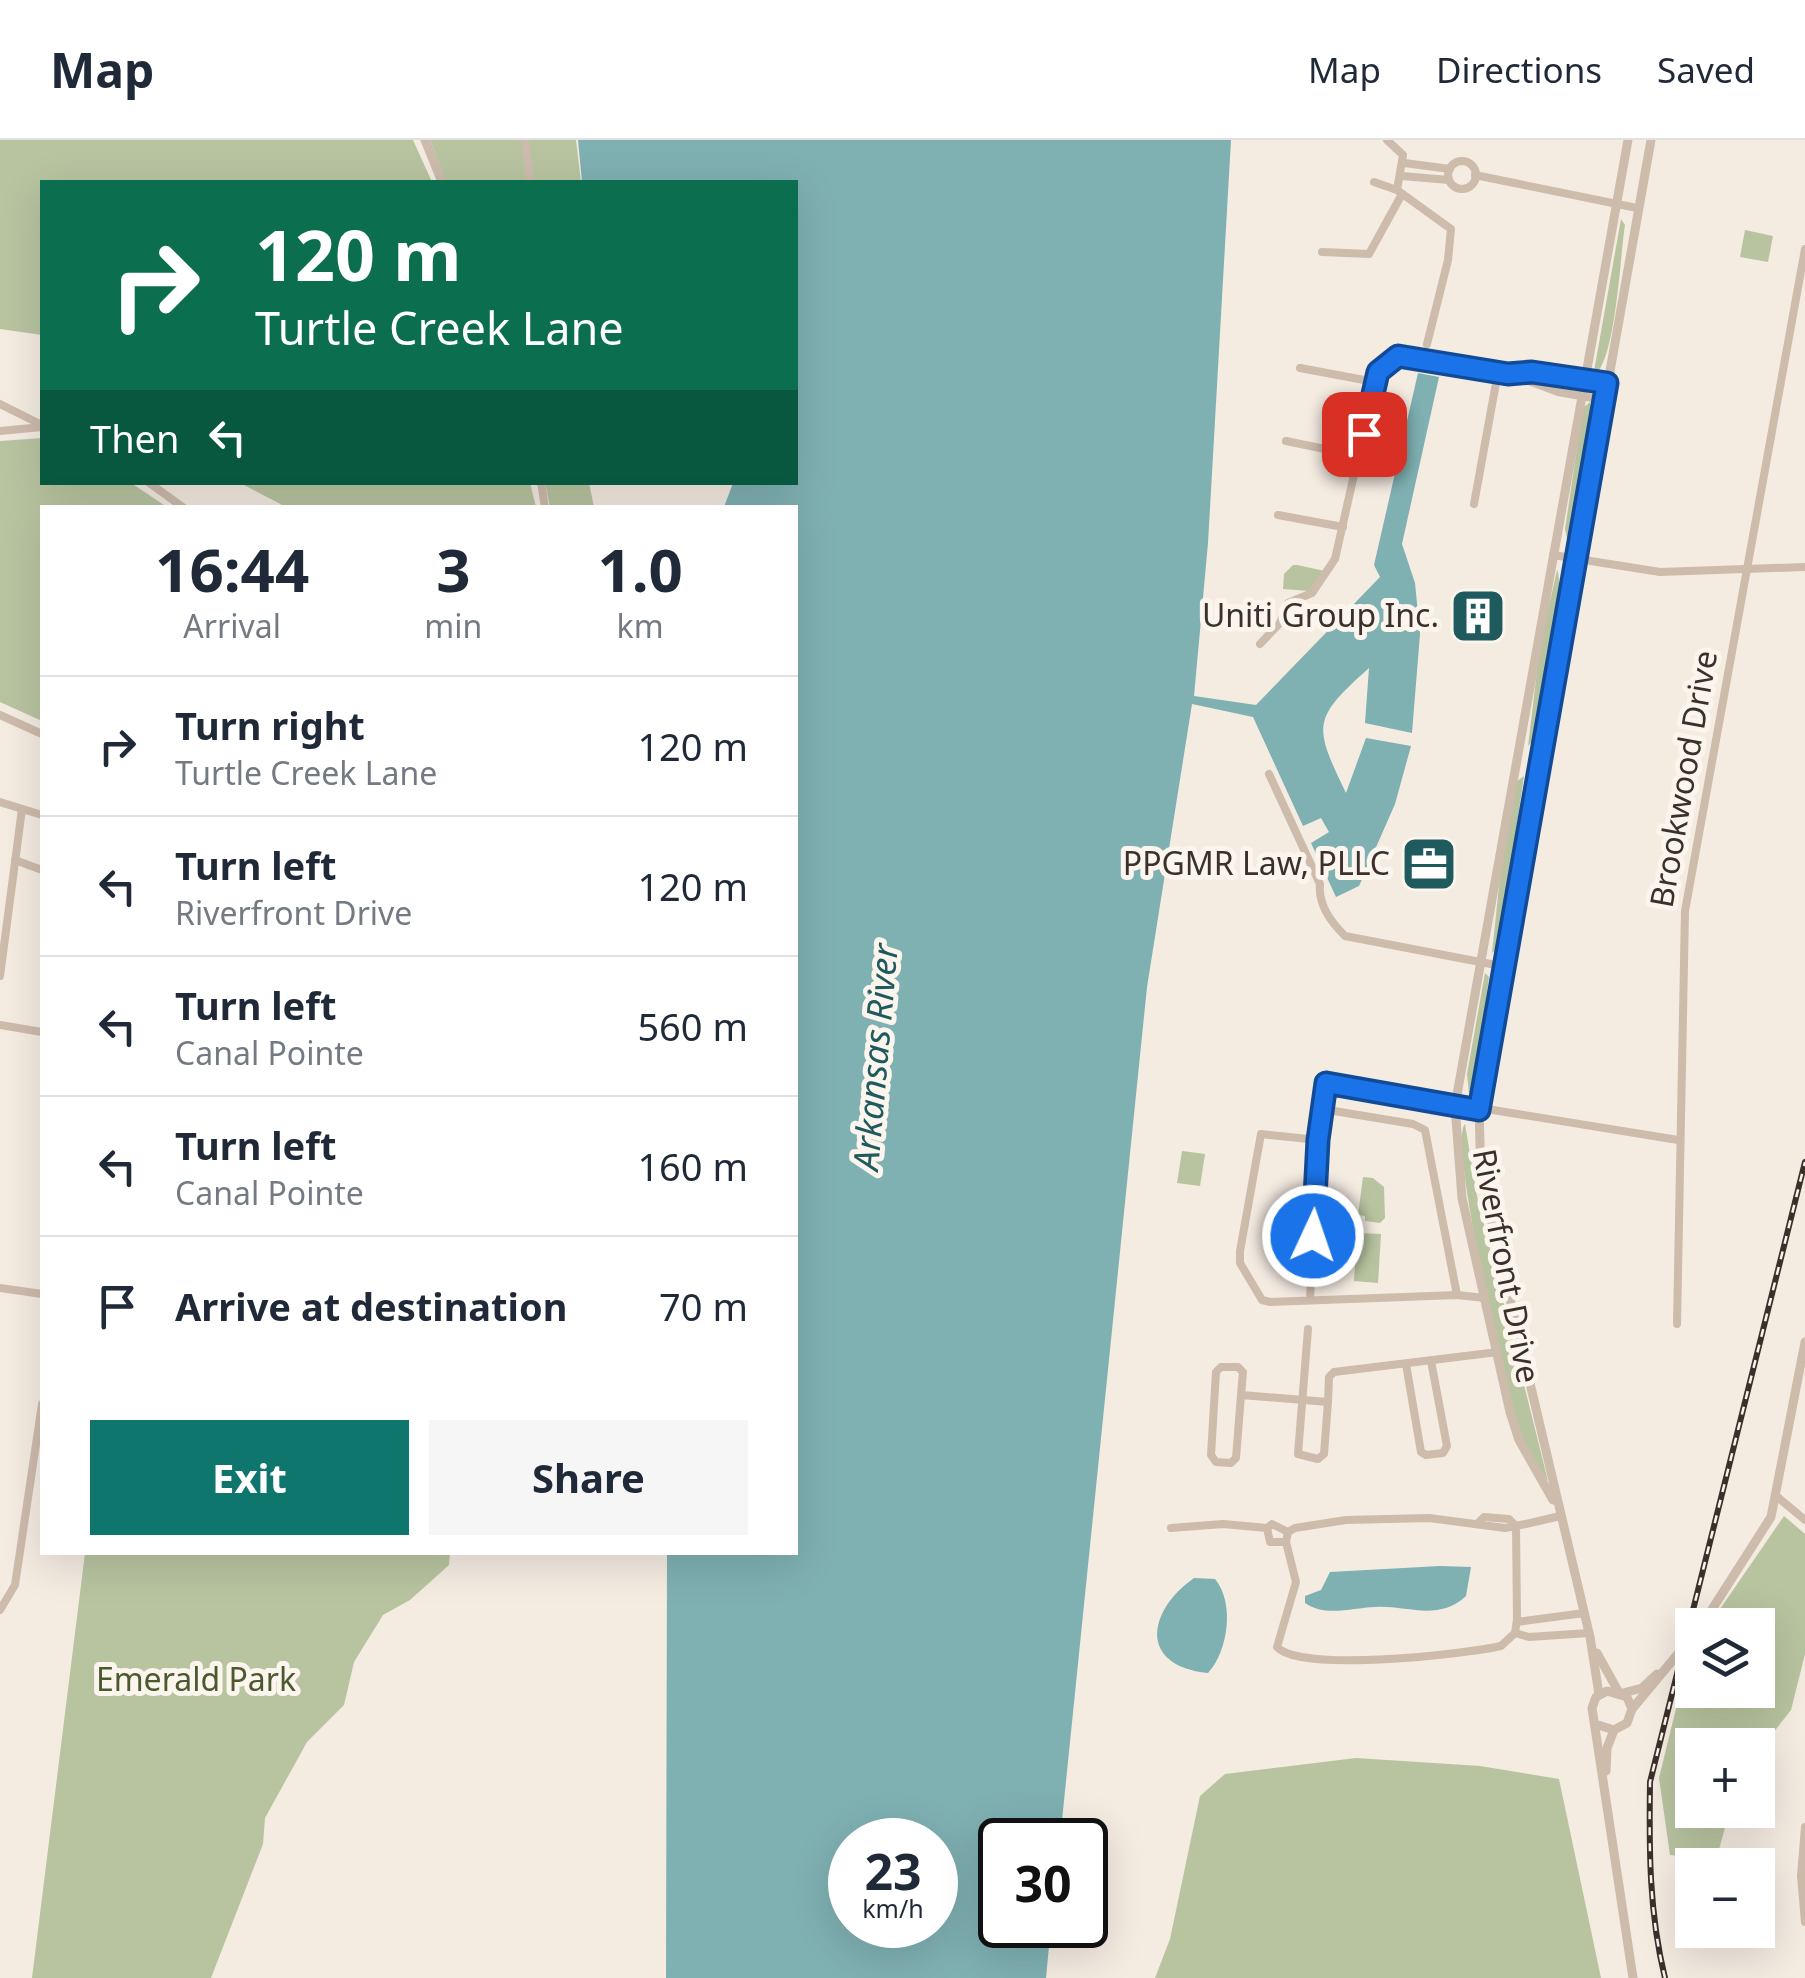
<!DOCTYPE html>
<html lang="en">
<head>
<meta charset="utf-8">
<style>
	:root { --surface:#fff; --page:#f6f6f7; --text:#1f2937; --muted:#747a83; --line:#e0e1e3; --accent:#0f766e }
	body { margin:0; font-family:"Noto Sans",sans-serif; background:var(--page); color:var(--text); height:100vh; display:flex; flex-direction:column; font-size:38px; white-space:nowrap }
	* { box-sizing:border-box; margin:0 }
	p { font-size:32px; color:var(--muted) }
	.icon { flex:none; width:55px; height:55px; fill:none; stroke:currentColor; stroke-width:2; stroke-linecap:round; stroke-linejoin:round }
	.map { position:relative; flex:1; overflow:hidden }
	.panel { position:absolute; left:40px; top:365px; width:758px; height:1050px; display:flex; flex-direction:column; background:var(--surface); border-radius:0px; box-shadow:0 10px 40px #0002 }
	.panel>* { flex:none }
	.top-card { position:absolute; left:40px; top:40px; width:758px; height:305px; border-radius:0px; box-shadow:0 10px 40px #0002; background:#0b6e4f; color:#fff; overflow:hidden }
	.fabs { position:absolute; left:1675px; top:1468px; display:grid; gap:20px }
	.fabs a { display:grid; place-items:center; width:100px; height:100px; border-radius:0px; background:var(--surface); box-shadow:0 10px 40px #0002; font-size:50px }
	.speed { position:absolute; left:828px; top:1678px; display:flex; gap:20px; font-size:50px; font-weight:700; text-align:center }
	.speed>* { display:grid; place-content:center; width:130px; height:130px; border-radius:50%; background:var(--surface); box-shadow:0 10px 40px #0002; line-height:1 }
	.speed small { font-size:25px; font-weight:400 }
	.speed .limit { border:5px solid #111; border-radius:15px; background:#fff; color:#111 }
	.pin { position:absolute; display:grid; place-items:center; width:85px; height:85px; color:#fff; margin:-42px; border-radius:20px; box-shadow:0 5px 15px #0006 }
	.me { position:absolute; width:110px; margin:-55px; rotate:3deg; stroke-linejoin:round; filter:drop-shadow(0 0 8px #0008) }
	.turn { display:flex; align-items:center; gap:35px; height:210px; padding:0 50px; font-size:45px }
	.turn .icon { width:130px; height:130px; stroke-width:2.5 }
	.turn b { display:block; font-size:70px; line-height:85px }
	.then { display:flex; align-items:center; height:95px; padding:0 50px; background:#0003; gap:20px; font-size:38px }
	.eta { display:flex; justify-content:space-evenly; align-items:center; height:170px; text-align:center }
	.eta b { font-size:60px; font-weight:700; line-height:70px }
	.action { display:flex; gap:20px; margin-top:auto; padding:20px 50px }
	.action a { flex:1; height:115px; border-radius:0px; background:var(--accent); color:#fff; font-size:40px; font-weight:700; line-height:115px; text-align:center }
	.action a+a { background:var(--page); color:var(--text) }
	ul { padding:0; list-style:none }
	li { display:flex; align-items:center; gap:30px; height:140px; padding:0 50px; border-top:2px solid var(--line) }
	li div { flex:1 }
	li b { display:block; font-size:38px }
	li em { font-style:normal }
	header { display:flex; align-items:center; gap:60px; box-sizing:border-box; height:140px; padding:0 50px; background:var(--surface); border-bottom:2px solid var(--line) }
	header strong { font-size:48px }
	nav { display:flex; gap:55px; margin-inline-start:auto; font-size:35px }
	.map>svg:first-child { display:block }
</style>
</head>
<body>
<header>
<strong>Map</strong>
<nav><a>Map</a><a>Directions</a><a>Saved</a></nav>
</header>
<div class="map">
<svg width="1805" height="1838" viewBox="0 0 1805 1838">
	<rect width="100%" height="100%" fill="#f4ebe1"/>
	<g fill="#b8c4a0">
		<path d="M0 0H413L432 42H42V195L0 189Z"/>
		<path d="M430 0H576L581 42H446Z"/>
		<path d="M1621 79 1625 85C1620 116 1616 223 1593 237Z"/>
		<path d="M1745 90 1773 96 1768 122 1740 117Z"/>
		<path d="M1590 262 1592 277 1575 393 1568 403 1565 389 1583 268Z"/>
		<path d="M42 298V342L131 343 167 367 42 368V581L0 562V301Z"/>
		<path d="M240 343H530L536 367H286Z"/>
		<path d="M545 343H589L594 367H550Z"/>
		<path d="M1293 425H1297L1325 431 1309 451 1283 449 1284 434Z"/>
		<path d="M1557 430C1566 445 1543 595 1528 606L1540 506Z"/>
		<path d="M1524 636 1499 807 1492 813 1503 708 1516 642Z"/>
		<path d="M1485 833 1489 837 1476 940 1469 954 1467 934Z"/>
		<path d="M1465 984 1477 1056 1548 1341C1536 1326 1525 1306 1519 1288 1506 1251 1448 1000 1465 984Z"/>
		<path d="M1182 1011 1205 1014 1200 1046 1177 1043Z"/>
		<path d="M1363 1037 1373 1038 1384 1047 1385 1078 1380 1083 1365 1081V1076L1358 1075Z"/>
		<path d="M1357 1093 1381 1094 1378 1143 1354 1141Z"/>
		<path d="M1784 1376 1805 1394V1514L1791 1570 1758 1612V1605H1692V1670H1730L1716 1720 1670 1715 1659 1638 1691 1507 1692 1550H1758V1485H1709Z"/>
		<path d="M85 1413H450L449 1425 410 1460 383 1475 354 1522 344 1565 307 1602 265 1678 263 1704 211 1838H32Z"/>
		<path d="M1356 1618 1480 1626 1559 1639 1601 1838H1155L1170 1799 1200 1656 1225 1634Z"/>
	</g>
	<g fill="#7fb0b2" fill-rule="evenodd">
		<path d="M578 0H1231L1208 403 1194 556 1256 565 1380 437 1374 425 1418 233 1439 237 1402 404 1415 443 1420 494 1412 593 1365 583 1369 528C1312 579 1313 585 1346 653L1366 598 1411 606 1395 664 1359 746 1336 757 1311 703 1329 692 1321 678 1303 686 1253 577 1192 564 1147 847 1060 1700H1000V1785H1051L1046 1838H666L667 1413 795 1412V368L724 367 733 343 795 342V42H582ZM850 1700H935V1785H850Z"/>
		<path d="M1440 1426 1471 1427 1466 1456C1438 1482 1407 1465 1375 1467 1352 1468 1325 1477 1305 1463V1456L1321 1450 1330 1432Z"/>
		<path d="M1194 1438 1215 1439C1235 1463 1228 1511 1208 1533 1138 1526 1147 1471 1194 1438Z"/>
	</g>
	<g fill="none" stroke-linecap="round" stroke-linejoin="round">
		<g stroke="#cdbbac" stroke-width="8">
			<path d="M525 0 530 42"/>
			<path d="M1387 0 1403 15 1397 50"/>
			<circle cx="1462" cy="35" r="14"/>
			<path d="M1404 23 1450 29"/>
			<path d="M1475 35 1637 68"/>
			<path d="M1402 36 1449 40"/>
			<path d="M1374 42 1397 50 1451 89 1448 120 1427 204"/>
			<path d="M1322 112 1369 114 1402 54"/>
			<path d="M1300 228 1375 242"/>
			<path d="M1507 233 1558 252 1604 260"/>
			<path d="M0 264 42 285"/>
			<path d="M0 291 42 287"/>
			<path d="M1286 301 1359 316"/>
			<path d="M148 342 184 368"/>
			<path d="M541 342 545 368"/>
			<path d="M1474 364 1498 232"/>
			<path d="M1278 375 1343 387"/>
			<path d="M1553 415 1660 432 1805 427"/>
			<path d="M1260 504 1280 483 1288 463 1312 453 1335 419 1375 242 1384 223 1408 216 1507 233 1531 232 1607 243"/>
			<path d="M0 575 42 594"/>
			<path d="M1269 634 1320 744C1318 765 1331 782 1345 796L1501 826"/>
			<path d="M0 662 42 675"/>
			<path d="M15 720 42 730"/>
			<path d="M0 836 22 669"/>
			<path d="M0 885 42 892"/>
			<path d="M1322 969 1413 984 1425 990 1457 1155"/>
			<path d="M1318 1000 1326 943 1678 1000"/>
			<path d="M0 1148 42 1154"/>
			<path d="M1310 1160 1318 1000 1261 994 1240 1111V1123L1262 1160 1270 1162 1457 1155 1485 1158"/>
			<path d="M1677 1184 1685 771 1805 109"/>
			<path d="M1308 1189 1298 1314 1318 1319 1324 1314 1328 1262"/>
			<path d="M1406 1224 1421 1312 1426 1315 1443 1313 1447 1306 1431 1221"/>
			<path d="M1241 1255 1243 1232 1238 1227H1221L1216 1232 1211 1315 1216 1322 1231 1323 1236 1318 1241 1255 1328 1262 1329 1237 1334 1232 1498 1212"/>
			<path d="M1775 1355 1805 1380"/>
			<path d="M1479 1382 1484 1377 1509 1379 1516 1386 1517 1479 1515 1493 1501 1506C1465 1514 1300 1533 1277 1507L1296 1442 1286 1402 1288 1392 1295 1388 1346 1380 1429 1378 1505 1388C1524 1385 1542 1380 1561 1376"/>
			<path d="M1171 1388 1223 1384 1267 1388 1272 1384 1288 1392"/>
			<path d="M1267 1388 1270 1402H1286"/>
			<path d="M0 1470 15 1445 42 1264"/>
			<path d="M1517 1482 1584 1473"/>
			<path d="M1515 1493 1529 1497 1589 1493"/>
			<path d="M1805 1687 1801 1736 1805 1782"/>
		</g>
		<g stroke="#cdbbac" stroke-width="9">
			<path d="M425 0 442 42"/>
			<path d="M1553 1360 1519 1300 1510 1272 1462 1058 1455 966 1628 0"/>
			<path d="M1702 1485 1771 1377 1805 1202"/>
			<path d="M1597 1513 1618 1551"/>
			<path d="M1623 1553 1642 1548 1657 1534"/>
			<path d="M1599 1554 1590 1497 1481 1036 1479 970 1651 0"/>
			<path d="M1632 1569 1692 1497"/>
			<path d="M1598 1585 1614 1590 1627 1583 1632 1569 1627 1557 1607 1551 1596 1557 1592 1568 1633 1838"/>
			<path d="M1606 1631 1607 1608 1614 1590"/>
		</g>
		<g stroke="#3b302b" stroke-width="6">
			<path id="rail" d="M1665 1838C1649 1773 1649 1709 1650 1642L1805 1022"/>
		</g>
		<use href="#rail" stroke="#fbf5ee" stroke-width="2.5" stroke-dasharray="8" stroke-linecap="butt"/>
	</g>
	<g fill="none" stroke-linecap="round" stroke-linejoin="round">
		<g stroke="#114b97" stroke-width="25">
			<path id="route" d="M1313 1096 1318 1000 1326 943 1479 970 1607 243 1532 232 1508 234 1398 216 1378 232 1364 294"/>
		</g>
		<use href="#route" stroke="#1a73e8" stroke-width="18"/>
	</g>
	<defs>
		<g id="building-square" transform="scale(2.875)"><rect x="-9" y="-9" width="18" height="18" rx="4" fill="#1f5a5e" stroke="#fbf5ee"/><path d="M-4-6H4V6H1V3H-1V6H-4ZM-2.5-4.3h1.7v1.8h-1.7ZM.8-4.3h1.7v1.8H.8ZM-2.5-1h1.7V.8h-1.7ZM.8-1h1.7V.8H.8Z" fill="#fff"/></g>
		<g id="office-square" transform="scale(2.875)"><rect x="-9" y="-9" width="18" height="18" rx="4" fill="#1f5a5e" stroke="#fbf5ee"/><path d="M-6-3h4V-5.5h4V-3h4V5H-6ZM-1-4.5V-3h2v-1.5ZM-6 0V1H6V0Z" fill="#fff"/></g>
	</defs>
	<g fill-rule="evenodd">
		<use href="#building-square" x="1478" y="476"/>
		<use href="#office-square" x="1429" y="724"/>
	</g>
	<g text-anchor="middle" stroke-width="10" stroke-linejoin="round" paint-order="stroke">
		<g font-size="32" fill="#3b302b" stroke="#fbf5ee" text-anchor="end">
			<text x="1439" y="487">Uniti Group Inc.</text>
			<text x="1390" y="735">PPGMR Law, PLLC</text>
		</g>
		<g font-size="32" fill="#3b302b" stroke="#fbf5ee">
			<text transform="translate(1684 639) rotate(-80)" y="11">Brookwood Drive</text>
			<text transform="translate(1506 1126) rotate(79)" y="11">Riverfront Drive</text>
		</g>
		<g font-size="32" fill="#4a5a2e" stroke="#fbf5ee">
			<text x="196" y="1551">Emerald Park</text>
		</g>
		<g font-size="35" font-style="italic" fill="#1f5a5e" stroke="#fbf5ee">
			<text transform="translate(876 917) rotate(-85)" y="12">Arkansas River</text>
		</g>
	</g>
</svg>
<div class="fabs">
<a><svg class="icon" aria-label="layers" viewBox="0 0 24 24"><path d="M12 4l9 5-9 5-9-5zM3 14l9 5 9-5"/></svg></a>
<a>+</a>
<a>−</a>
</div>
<div class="speed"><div>23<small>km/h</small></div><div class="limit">30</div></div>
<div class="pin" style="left:1364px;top:294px;background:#d93025"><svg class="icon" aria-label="arrive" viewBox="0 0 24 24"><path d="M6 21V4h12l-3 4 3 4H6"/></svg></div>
<svg class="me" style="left:1313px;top:1096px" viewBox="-20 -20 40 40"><circle r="17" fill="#1a73e8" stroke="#fff" stroke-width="3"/><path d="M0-11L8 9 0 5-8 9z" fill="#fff"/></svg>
<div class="top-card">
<div class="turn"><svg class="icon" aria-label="right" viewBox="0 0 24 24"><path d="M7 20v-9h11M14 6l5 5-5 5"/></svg><div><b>120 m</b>Turtle Creek Lane</div></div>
<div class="then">Then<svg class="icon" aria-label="left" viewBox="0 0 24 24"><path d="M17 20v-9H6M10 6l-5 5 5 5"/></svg></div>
</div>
<section class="panel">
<div class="eta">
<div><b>16:44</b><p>Arrival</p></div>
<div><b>3</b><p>min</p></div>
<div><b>1.0</b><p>km</p></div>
</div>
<ul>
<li><svg class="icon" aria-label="right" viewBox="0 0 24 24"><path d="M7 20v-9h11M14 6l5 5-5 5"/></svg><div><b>Turn right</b><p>Turtle Creek Lane</p></div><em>120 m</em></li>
<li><svg class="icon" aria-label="left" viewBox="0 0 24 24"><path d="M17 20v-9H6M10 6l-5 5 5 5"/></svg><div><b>Turn left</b><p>Riverfront Drive</p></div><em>120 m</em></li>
<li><svg class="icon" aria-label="left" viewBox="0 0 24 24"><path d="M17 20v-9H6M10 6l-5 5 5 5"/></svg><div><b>Turn left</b><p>Canal Pointe</p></div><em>560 m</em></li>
<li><svg class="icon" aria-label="left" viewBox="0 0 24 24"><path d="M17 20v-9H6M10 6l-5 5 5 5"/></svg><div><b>Turn left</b><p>Canal Pointe</p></div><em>160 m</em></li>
<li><svg class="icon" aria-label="arrive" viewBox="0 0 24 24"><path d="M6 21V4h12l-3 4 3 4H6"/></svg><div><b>Arrive at destination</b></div><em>70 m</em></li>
</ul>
<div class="action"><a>Exit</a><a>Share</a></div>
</section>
</div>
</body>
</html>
